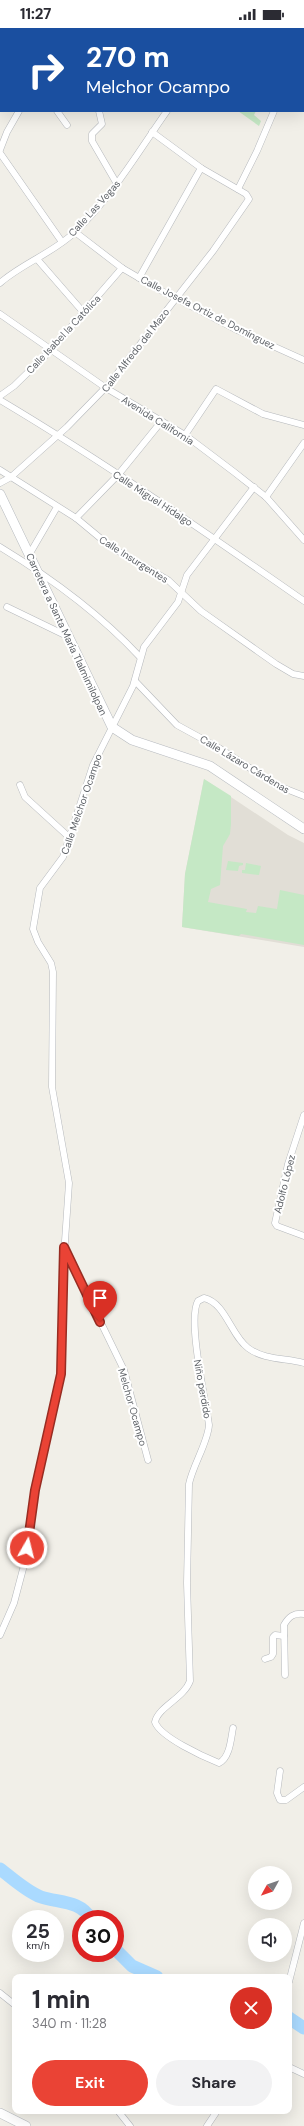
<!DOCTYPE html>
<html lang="en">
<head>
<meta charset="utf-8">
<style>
	:root { --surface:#fff; --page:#f2f2f3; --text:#2b2b33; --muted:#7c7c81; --accent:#ea4335 }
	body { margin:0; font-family:"DM Sans",sans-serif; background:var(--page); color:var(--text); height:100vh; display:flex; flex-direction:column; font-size:15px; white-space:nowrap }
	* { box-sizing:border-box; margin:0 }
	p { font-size:13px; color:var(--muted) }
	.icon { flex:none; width:22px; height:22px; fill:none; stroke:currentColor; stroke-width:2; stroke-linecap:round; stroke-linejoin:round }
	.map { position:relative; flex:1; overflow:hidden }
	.details { position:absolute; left:12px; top:1946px; width:280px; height:140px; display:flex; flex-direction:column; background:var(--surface); border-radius:8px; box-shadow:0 4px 16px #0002 }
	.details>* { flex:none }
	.hud { position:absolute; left:0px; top:0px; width:304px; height:84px; box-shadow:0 4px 16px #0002; background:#1a4fa0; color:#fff; overflow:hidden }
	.needle { width:26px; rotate:230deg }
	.buttons { position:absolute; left:248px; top:1838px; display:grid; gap:8px }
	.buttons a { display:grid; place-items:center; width:44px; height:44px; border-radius:50%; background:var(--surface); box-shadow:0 4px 16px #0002; font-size:20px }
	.speed { position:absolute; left:12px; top:1882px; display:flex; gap:8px; font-size:20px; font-weight:700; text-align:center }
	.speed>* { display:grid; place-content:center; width:52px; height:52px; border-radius:50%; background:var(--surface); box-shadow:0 4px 16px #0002; line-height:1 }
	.speed small { font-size:10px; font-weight:400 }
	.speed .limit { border:6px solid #d22; background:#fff; color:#111 }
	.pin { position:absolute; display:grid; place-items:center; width:34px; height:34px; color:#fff; margin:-41px -17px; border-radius:50% 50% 50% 0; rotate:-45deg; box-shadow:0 0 4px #0007 }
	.pin .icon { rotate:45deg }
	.me { position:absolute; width:44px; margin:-22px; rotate:8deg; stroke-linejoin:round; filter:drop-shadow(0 0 3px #0008) }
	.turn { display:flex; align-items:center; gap:14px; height:84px; padding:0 20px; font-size:18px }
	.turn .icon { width:52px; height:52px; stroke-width:2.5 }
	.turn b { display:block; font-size:28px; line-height:34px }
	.round { display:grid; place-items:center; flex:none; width:42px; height:42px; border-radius:21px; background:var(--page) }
	.overview { display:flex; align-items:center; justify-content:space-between; height:68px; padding:0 20px }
	h1 { font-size:24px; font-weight:700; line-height:30px }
	.action { display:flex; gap:8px; margin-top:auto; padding:8px 20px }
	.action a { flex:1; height:46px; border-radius:24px; background:var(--accent); color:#fff; font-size:16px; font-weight:700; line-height:46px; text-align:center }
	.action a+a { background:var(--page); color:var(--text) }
	.status { display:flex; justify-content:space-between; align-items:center; height:28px; padding:0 20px; background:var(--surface); direction:ltr }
	.status svg { height:11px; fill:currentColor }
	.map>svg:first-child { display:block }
</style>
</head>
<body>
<div class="status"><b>11:27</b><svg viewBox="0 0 49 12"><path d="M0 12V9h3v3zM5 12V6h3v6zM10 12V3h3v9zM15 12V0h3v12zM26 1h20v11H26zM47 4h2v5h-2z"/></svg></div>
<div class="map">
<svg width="304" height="2098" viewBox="0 0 304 2098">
	<rect width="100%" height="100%" fill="#f1efe8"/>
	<path fill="#e1ded6" d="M204 751 288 807 304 815V919L182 899 185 846Z"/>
	<g fill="#c5e8c5">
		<path d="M238 83H256L254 87 261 93 259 98Z"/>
		<path d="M204 751 231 768V796L230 806 223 818 220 857 211 861 208 874 247 881 246 884 256 885 258 878 277 881 280 862 304 867V917L241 906 239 908 182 899 185 846Z"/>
		<path d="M228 833 243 835V837L239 838 238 843 226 842Z"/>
		<path d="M246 835 261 838 259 847 242 845V842H245Z"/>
	</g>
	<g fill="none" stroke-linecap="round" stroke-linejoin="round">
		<g stroke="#aadaff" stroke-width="13">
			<path d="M0 1841C12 1850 27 1864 41 1869 59 1875 80 1872 91 1891"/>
			<path d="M115 1921 132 1938 157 1949"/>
			<path d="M289 1990 304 2000"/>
		</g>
		<g stroke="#b5b8bc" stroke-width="7">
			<g id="street">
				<path d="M151 0 152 1"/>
				<path d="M64 1 65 0"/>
				<path d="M220 1 221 0"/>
				<path d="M258 1V0"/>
				<path d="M0 22H1"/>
				<path d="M303 67 304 66"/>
				<path d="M57 83 67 97"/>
				<path d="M99 83 102 96 92 106V113L117 156"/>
				<path d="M0 122 7 104 19 83"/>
				<path d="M0 125 62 214"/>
				<path d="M238 161 257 123 274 83"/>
				<path d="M75 204 122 240 158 261 235 301 304 332"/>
				<path d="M37 231 84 285"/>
				<path d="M139 250 201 140"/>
				<path d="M0 255C23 235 53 225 75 204 112 169 138 124 167 83"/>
				<path d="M0 286 106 360 185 407 234 444 266 469 304 512"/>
				<path d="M0 368 14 358 51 322 122 240"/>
				<path d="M0 372C104 434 205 504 304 573"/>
				<path d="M185 407 216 361 263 386 304 397"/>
				<path d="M0 442 76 490 111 519 168 552 201 583 276 636 293 646 304 648"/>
				<path d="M0 455 11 449 67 399 109 356 213 223 249 171 246 166 201 140 152 104"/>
				<path d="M266 469 304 415"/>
				<path d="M76 490 118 447 161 394"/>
				<path d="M0 519C51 550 99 585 140 629"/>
				<path d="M29 527 57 479"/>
				<path d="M7 579 67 608"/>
				<path d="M135 653 177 697 219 720 276 757 304 768"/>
				<path d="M20 757 25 769 70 810"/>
				<path d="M304 1087 288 1136 275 1195 277 1198 304 1208"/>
				<path d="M65 1221 124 1342 148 1432"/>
				<path d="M0 1607 14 1575 23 1541 35 1463 61 1346 63 1242 69 1155 52 1059 53 944 51 935 38 914 33 901 40 860 63 829 93 737 133 658 144 619 178 574 187 547 254 459"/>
				<path d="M265 1631 271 1629 273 1626V1609L275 1607 284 1608"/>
				<path d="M285 1647 284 1597C289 1588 294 1585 304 1586"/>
				<path d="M233 1700C231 1710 230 1730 219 1735 204 1729 160 1709 155 1694 158 1679 184 1670 190 1653L187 1555 189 1456C193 1437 208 1414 209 1397 206 1374 187 1291 198 1273L204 1270C226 1275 231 1308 248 1320 264 1332 286 1330 304 1335"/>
				<path d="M280 1743 277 1765 280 1772H286L304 1759"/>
				<path d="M289 1954 304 1895"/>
				<path d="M0 1965 15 1977"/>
				<path d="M289 2039 304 2046"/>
				<path d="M118 2083 130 2098"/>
				<path d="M207 2098 217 2083"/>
			</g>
		</g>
		<g stroke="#b6babf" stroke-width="10">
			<g id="secondary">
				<path d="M0 466 112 699 132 712 210 738 304 801"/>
				<path d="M0 2085 26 2098"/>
			</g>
		</g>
		<use href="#street" stroke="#fff" stroke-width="6"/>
		<use href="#secondary" stroke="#fff" stroke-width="9"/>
	</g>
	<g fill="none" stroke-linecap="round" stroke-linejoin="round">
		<g stroke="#982c22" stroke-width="10">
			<path id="route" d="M27 1520 35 1462 61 1346 64 1219 100 1294"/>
		</g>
		<use href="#route" stroke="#ea4335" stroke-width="7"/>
	</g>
	<g text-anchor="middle" stroke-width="4" stroke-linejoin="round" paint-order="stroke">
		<g font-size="10" fill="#5f6368" stroke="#fff">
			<text transform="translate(94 180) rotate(-48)" y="4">Calle Las Vegas</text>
			<text transform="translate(208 284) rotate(27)" y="4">Calle Josefa Ortiz de Domínguez</text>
			<text transform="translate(63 306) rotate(-47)" y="4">Calle Isabel la Católica</text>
			<text transform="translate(135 322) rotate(-52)" y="4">Calle Alfredo del Mazo</text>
			<text transform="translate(158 392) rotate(32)" y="4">Avenida California</text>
			<text transform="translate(153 470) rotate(33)" y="4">Calle Miguel Hidalgo</text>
			<text transform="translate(134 531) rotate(32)" y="4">Calle Insurgentes</text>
			<text transform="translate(67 606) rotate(65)" y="4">Carretera a Santa María Tlalmimilolpan</text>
			<text transform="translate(245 736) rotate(31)" y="4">Calle Lázaro Cárdenas</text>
			<text transform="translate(81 776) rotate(-71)" y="4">Calle Melchor Ocampo</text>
			<text transform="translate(284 1156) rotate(-76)" y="4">Adolfo López</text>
			<text transform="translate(203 1361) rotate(80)" y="4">Niño perdido</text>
			<text transform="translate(133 1379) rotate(74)" y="4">Melchor Ocampo</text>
		</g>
	</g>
</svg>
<div class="buttons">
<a><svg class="needle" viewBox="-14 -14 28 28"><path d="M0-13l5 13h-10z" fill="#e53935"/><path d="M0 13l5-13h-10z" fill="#7c7c81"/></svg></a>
<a><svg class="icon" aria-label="sound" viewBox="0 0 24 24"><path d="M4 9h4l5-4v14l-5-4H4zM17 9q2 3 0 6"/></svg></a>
</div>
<div class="speed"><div>25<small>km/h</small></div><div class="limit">30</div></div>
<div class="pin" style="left:100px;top:1294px;background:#d93025"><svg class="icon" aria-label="arrive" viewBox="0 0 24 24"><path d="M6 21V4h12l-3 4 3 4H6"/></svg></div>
<svg class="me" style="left:27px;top:1520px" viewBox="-20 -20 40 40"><circle r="17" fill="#ea4335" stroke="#fff" stroke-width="3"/><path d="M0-11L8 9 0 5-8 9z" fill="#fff"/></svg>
<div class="hud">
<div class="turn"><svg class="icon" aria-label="right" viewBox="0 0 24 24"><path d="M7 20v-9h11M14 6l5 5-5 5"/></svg><div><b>270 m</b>Melchor Ocampo</div></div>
</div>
<section class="details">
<div class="overview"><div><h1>1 min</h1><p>340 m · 11:28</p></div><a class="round" style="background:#d93025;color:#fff"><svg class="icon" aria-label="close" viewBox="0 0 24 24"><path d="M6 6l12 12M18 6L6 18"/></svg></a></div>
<div class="action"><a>Exit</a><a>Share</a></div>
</section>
</div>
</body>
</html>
